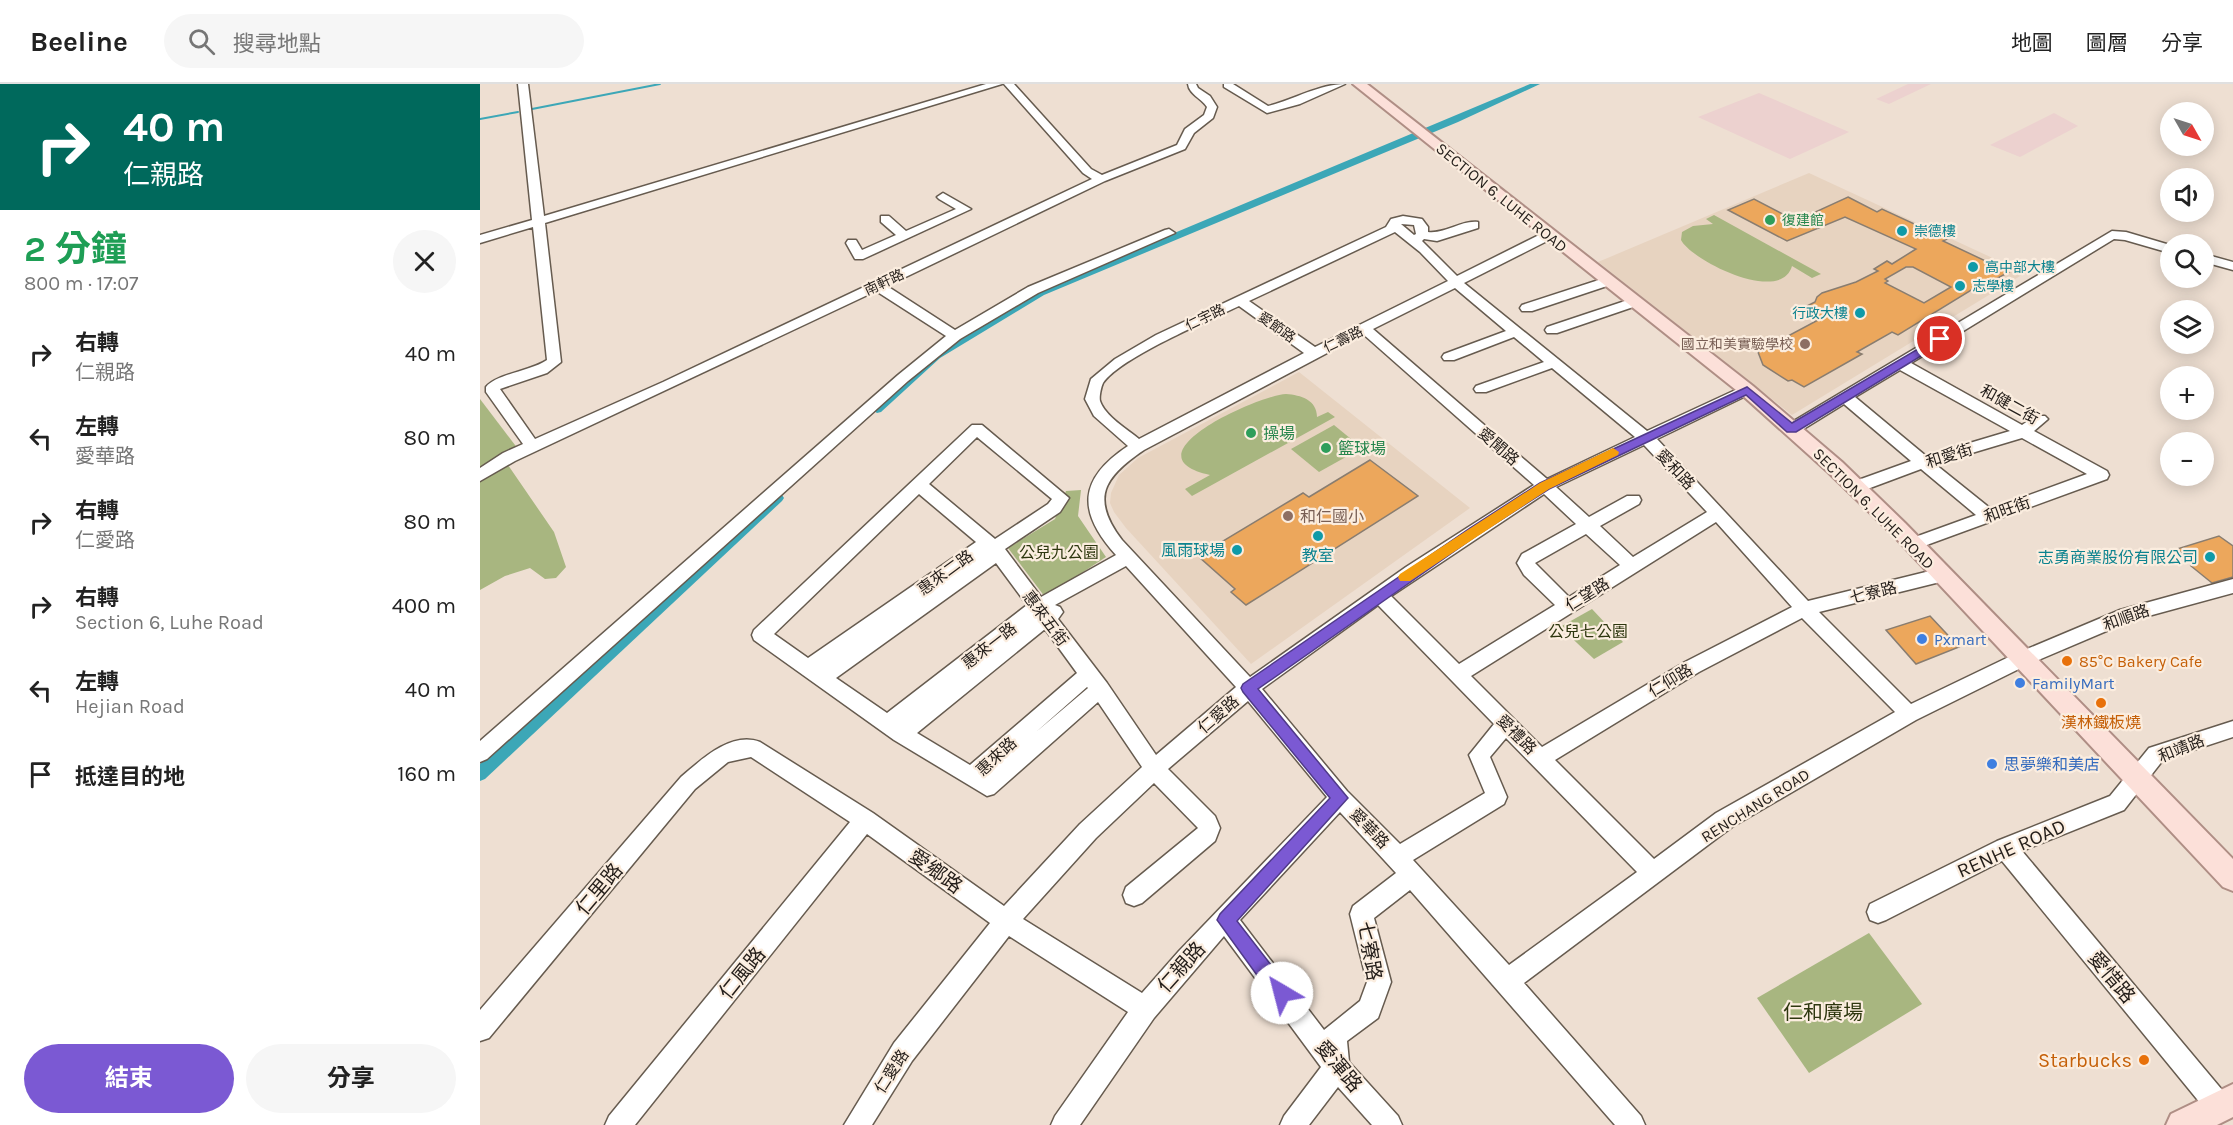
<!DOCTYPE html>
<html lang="zh-TW">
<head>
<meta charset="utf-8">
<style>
	:root { --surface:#fff; --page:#f6f6f6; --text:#222; --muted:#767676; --line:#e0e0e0; --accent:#7b59d3 }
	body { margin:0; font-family:Karla,"Noto Sans TC",sans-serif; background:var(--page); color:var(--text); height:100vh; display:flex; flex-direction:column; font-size:22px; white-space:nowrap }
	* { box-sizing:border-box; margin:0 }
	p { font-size:20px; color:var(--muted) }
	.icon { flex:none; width:33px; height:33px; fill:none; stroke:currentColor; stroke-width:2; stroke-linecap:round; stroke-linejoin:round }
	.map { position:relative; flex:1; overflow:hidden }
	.sheet { display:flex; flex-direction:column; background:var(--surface); width:480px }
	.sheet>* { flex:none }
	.banner { background:#00695c; color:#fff; overflow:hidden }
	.needle { width:39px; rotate:129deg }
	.tools { position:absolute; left:1680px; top:18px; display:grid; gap:12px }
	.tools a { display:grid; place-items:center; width:54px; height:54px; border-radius:50%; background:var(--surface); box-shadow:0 3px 15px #0003; font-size:30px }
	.pin { position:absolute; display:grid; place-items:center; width:51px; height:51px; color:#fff; margin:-26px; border:3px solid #fff; border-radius:50%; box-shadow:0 2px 6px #0007 }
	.me { position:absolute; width:66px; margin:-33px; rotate:323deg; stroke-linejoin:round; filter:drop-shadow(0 0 4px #0008) }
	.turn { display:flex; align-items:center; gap:21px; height:126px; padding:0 24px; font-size:27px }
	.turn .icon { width:78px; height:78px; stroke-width:2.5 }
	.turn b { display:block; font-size:42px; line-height:51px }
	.round { display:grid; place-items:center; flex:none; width:63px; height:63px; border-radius:32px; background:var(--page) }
	.overview { display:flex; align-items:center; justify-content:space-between; height:102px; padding:0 24px }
	h1 { font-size:36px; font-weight:700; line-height:45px; color:#1e9e55 }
	.action { display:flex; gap:12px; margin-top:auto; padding:12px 24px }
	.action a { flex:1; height:69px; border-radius:36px; background:var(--accent); color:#fff; font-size:24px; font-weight:700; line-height:69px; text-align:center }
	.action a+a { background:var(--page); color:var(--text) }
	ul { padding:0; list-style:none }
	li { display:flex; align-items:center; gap:18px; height:84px; padding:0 24px }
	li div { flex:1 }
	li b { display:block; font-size:22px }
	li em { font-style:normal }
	header { display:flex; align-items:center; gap:36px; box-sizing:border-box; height:84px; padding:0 30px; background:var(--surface); border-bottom:2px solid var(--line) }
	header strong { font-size:28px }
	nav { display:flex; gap:33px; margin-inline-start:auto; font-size:21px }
	.search { width:420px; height:54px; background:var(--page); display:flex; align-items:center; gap:15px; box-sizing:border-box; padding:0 21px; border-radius:33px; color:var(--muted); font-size:22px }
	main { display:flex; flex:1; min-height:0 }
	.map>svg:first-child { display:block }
</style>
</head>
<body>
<header>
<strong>Beeline</strong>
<div class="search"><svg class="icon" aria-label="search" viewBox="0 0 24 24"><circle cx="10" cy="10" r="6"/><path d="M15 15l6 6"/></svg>搜尋地點</div>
<nav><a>地圖</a><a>圖層</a><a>分享</a></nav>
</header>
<main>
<section class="sheet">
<div class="banner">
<div class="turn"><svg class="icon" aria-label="right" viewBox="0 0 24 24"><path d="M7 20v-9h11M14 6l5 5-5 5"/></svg><div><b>40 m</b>仁親路</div></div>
</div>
<div class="overview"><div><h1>2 分鐘</h1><p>800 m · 17:07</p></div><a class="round"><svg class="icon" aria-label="close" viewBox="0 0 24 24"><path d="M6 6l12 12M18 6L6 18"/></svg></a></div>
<ul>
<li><svg class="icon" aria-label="right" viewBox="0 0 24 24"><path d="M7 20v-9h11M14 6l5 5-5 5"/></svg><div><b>右轉</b><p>仁親路</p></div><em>40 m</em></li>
<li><svg class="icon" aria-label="left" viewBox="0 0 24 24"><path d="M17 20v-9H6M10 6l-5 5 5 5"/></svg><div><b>左轉</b><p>愛華路</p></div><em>80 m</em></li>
<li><svg class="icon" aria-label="right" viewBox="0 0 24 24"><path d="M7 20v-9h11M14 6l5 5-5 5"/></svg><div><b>右轉</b><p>仁愛路</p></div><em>80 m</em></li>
<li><svg class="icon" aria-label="right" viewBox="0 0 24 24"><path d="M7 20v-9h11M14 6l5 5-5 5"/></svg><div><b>右轉</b><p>Section 6, Luhe Road</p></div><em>400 m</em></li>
<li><svg class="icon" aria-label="left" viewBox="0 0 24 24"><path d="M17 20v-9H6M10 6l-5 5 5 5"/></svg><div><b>左轉</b><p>Hejian Road</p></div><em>40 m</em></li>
<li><svg class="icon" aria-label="arrive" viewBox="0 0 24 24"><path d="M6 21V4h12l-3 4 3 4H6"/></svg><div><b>抵達目的地</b></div><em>160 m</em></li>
</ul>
<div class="action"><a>結束</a><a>分享</a></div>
</section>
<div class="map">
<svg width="1753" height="1041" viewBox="0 0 1753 1041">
	<rect width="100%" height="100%" fill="#eedfd2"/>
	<g fill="#ecd1cf">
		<path d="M1428 0H1451L1409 20 1396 15Z"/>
		<path d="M1279 9 1369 48 1310 75 1218 33Z"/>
		<path d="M1574 29 1598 42 1540 73 1510 61Z"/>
	</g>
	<g fill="#e7d3c0">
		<path d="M1329 89 1545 189 1312 331 1118 178Z"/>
		<path d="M819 288 990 424 771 580 646 444 634 428 630 419 631 409 639 391 658 374Z"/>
	</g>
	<g fill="#a8b680">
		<path d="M1234 131 1341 190 1332 194 1312 182C1301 221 1212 177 1201 156L1202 148 1213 142 1233 140 1226 135Z"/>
		<path d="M806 310C821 311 837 316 837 333L848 328 855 333 712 412 705 405 730 391C643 372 779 311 806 310Z"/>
		<path d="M0 315 38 365 0 386Z"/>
		<path d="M854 341 882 364 839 388 811 365Z"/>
		<path d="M28 381 74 448 86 483 76 494 65 495 50 484 25 492 0 506V397Z"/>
		<path d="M601 406 598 432 626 473 565 513 528 464 575 435 586 407Z"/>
		<path d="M1112 525 1143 558 1114 575 1080 543Z"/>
		<path d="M1389 849 1442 920 1329 989 1277 914Z"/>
	</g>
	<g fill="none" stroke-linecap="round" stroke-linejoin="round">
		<g stroke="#3ca7b7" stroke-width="2">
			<path d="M52 25 180 0"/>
			<path d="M0 35 38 28"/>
		</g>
		<g fill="#3ca7b7" fill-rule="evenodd">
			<path d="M1050 0H1060L978 38 564 211 460 274 401 328 397 329 391 325 452 270 556 207Z"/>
			<path d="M298 410 302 411 304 414 302 417 5 695 0 697V680L294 411Z"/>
		</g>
	</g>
	<g fill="#eca75c" stroke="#897d70" stroke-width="1.5" fill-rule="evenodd">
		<path d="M1368 113 1397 128 1402 125 1467 155 1463 157 1529 188 1505 201 1501 200 1418 251 1412 248 1377 268 1382 270 1324 303 1312 296 1308 297 1283 281 1278 268 1340 235 1321 225 1335 218 1337 213 1342 209 1376 198 1398 187 1394 185 1407 177 1412 180 1436 165 1365 133 1307 157 1248 126 1274 115 1316 137ZM1426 183H1433L1471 203 1444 219 1405 199 1408 197 1405 195Z"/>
		<path d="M890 376 938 412 766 521 751 508 755 505 718 472 823 409 829 413Z"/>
		<path d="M1739 452 1753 462V493L1732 499 1711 482 1715 480 1697 465Z"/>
		<path d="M1450 532 1479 563 1436 580 1406 546Z"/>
	</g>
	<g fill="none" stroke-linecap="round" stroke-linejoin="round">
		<g stroke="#665b4f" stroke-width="3">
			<g id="minor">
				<path d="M38 0H48L64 132 506 0H522L65 139 81 278 67 289 20 305 55 355 183 298 612 95 603 89 524 0H534L611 85 622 91 697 61 705 45 724 31 727 23C721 14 709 10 708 0H716L718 4 730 12 737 23 733 34 714 49 705 65 625 97 407 202 475 246 548 203 685 146 689 145 695 149 558 209 480 255 428 297 7 675 0 678V657L418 291 466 252 396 207 35 377 0 397V384L23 369 43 360 6 308V303C16 290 51 287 67 276L53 143 0 159V151L52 136Z"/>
				<path d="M744 0H753L788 22C813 16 839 0 865 0L820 20 787 29 744 3Z"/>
				<path d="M463 109 491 125 383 175H375L366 159 368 156H376L382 166 416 151 401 138V132H409L426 147 476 125 459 115 457 113Z"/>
				<path d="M923 132 942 135 948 143V148C966 150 981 136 998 138V144L957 157 944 155 942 157 977 192 1065 148H1073L1075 151 1073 154 984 199 1167 347 1262 303H1272L1274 306 1272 309 1177 355 1328 517 1462 484 1468 486 1471 491 1468 496 1339 528 1431 620 1535 570 1640 526 1753 495V509L1650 537 1549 580 1436 636 1252 743 1044 899 1161 1032 1165 1041H1135L930 806 894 834 911 898 898 934 867 957 869 978 918 1032 922 1041H892L858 1003 829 1041H800L804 1032 841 983 744 852 674 934 600 1041H571L575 1032 648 928 529 852 432 977 392 1041H364L414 959 510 839 387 750 155 1041H125L129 1032 370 738 271 673 248 678 215 705 9 954 0 957V926L201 693C221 676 251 647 280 658L393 729 524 822 600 740 662 683 618 618 514 710 507 712 414 656 274 556 272 551 274 546 492 341H502L589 414 580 428 525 465 561 513 636 471C597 428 598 395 648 362L614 332 605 315 611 295 635 275 676 251 906 143 911 135ZM921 140 934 141 936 150 934 151ZM915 148 940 168 968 197 835 263 769 217ZM975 204 1026 247 964 270 962 273 964 276H974L1034 253 1064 278 996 302 994 305 996 308H1006L1072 284 1155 353 1067 395 893 245ZM759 222 824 269 659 355C647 345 625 332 620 317 619 313 621 303 623 299 641 273 728 237 759 222ZM883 250 1054 401 926 483 770 593 642 456C610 414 624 393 664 366ZM497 353 572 415 568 420 515 455 449 400ZM1164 361 1227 428 1153 473 1120 442 1159 420 1161 416 1159 412H1147L1109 433 1076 403ZM439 410 496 458 328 574 294 550ZM1064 410 1096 440 1042 470 1037 479 1044 491 1075 521 979 580 911 512ZM1236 438 1312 523 1205 578 1062 663 991 592ZM1106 450 1140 481 1089 513 1055 479ZM516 479 547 521 407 629 356 594ZM646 482 756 603 676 671 627 599 578 535 583 528 580 523 575 521ZM898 521 1014 640 989 671 1005 709 920 760 867 707 782 605ZM1322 534 1415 628 1236 729 1174 775 1075 676 1219 588ZM565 545 597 589 490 681 437 649ZM607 603 608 604 556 648ZM768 617 847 713 699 867 662 909 543 835 616 754 674 699 718 744 646 803 643 811 646 819 654 822 662 819 735 757 740 744 735 732 688 685ZM1026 654 1157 788 1029 881 933 776 1024 720 1027 713 1010 673ZM860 728 916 789 873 822 870 830 887 898 880 917 844 946 760 836Z"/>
				<path d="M1632 147 1646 148 1690 161V169L1645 156 1634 155 1431 279 1542 341 1555 332H1565L1568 335 1554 347 1627 387 1629 391 1627 395 1433 466 1427 464 1424 460 1427 456 1496 431 1441 385 1382 407H1370L1368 403 1370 399 1431 377 1364 320 1317 349 1312 350 1304 345 1307 341ZM1420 286 1530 347 1446 372 1375 313ZM1542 354 1607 390 1511 425 1455 380Z"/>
				<path d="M1724 170 1753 178V186L1724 178Z"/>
				<path d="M1128 193 1135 197 1133 200 1052 227H1042L1040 224 1042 221Z"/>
				<path d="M1154 214 1161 218 1159 221 1077 249H1067L1065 246 1067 243Z"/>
				<path d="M1753 637V653L1683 676 1644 726 1542 767 1748 1013 1752 1022 1748 1031 1739 1035 1730 1031 1522 777 1406 836 1398 839 1390 836 1387 828 1390 820 1517 757 1630 712 1669 664Z"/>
			</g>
		</g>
		<g stroke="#af8e85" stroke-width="4">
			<g id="major">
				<path d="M873 0H887L1273 302 1362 378 1425 439 1753 775V807L1743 803 1411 449 1348 388 1261 310Z"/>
				<path d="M1753 1000V1033L1737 1041H1686L1691 1030Z"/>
			</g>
		</g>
		<use href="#minor" fill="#fff" fill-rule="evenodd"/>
		<use href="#major" fill="#fce0d9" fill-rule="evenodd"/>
	</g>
	<path fill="#7b59d3" stroke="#503a89" stroke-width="1.5" d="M1460 252 1464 253V258L1316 348H1307L1266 311 1069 405 999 450 778 605 868 714 757 837 808 903 811 909 808 916 802 919 795 916 737 836 740 830 850 714 763 608 761 604 763 600 990 444 1060 399 1267 303 1312 339Z"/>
	<path fill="#f59e0b" d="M1133 364 1139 368 1138 371 1069 405 930 497H920L918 493 920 490 1060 399Z"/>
	<g fill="#2e9e5b" stroke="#fbeddf" stroke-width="2">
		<circle cx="1290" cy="136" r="6"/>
		<circle cx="771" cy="349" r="6"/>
		<circle cx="846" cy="364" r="6"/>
	</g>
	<g fill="#0f9aa8" stroke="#fbeddf" stroke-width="2">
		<circle cx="1422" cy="147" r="6"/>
		<circle cx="1493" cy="183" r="6"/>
		<circle cx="1480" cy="202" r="6"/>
		<circle cx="1380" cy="229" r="6"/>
		<circle cx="838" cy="452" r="6"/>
		<circle cx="757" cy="466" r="6"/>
		<circle cx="1730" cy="473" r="6"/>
	</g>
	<g fill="#8d6e63" stroke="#fbeddf" stroke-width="2">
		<circle cx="1325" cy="260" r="6"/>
		<circle cx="808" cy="432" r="6"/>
	</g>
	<g fill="#3f7fe0" stroke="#fbeddf" stroke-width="2">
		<circle cx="1442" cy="555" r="6"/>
		<circle cx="1540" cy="599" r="6"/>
		<circle cx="1512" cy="680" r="6"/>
	</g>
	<g fill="#e8710a" stroke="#fbeddf" stroke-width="2">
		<circle cx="1587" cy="577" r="6"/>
		<circle cx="1621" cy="619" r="6"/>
		<circle cx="1664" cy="976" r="6"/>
	</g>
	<g text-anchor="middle" stroke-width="4.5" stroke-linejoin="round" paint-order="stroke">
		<g font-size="14" fill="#27864d" stroke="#fbeddf" text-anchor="start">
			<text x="1302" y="141">復建館</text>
		</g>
		<g font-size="14" fill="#0d838f" stroke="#fbeddf" text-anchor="start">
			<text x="1434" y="152">崇德樓</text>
			<text x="1505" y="188">高中部大樓</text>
			<text x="1492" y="207">志學樓</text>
			<text x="1368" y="234" text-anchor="end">行政大樓</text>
		</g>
		<g font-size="14" fill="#241e1a" stroke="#fbeddf">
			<text transform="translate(404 198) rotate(-25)" y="5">南軒路</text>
			<text transform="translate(725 233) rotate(-26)" y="5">仁宇路</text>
			<text transform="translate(797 243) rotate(35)" y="5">愛節路</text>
			<text transform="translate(863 255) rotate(-26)" y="5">仁壽路</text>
		</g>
		<g font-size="14" fill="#785e54" stroke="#fbeddf" text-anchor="end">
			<text x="1313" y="265">國立和美實驗學校</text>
		</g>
		<g font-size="16" fill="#241e1a" stroke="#fbeddf">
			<text transform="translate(1022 113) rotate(39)" y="6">SECTION 6, LUHE ROAD</text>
			<text transform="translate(1530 320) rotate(29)" y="6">和健二街</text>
			<text transform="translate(1019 362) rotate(41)" y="6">愛聞路</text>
			<text transform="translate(1469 371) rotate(-17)" y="6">和愛街</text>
			<text transform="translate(1196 385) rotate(47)" y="6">愛和路</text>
			<text transform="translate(1394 424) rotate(45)" y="6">SECTION 6, LUHE ROAD</text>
			<text transform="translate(1527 425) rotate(-20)" y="6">和旺街</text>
			<text transform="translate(465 488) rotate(-36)" y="6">惠來二路</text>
			<text transform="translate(1393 508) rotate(-14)" y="6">七寮路</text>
			<text transform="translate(1107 510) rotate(-32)" y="6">仁望路</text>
			<text transform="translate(1646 533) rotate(-20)" y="6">和順路</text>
			<text transform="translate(566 534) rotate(53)" y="6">惠來五街</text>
			<text transform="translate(509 561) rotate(-38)" y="6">惠來一路</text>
			<text transform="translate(1190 596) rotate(-31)" y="6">仁仰路</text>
			<text transform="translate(738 630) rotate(-41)" y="6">仁愛路</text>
			<text transform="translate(1037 650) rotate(45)" y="6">愛禮路</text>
			<text transform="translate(1701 664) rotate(-22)" y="6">和靖路</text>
			<text transform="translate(516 672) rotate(-43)" y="6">惠來路</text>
			<text transform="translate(1275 721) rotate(-32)" y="6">RENCHANG ROAD</text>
			<text transform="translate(890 744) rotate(46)" y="6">愛華路</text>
			<text transform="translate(411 987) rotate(-57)" y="6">仁愛路</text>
		</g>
		<g font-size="16" fill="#27864d" stroke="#fbeddf" text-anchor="start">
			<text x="783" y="355">操場</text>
			<text x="858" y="370">籃球場</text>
		</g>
		<g font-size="16" fill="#785e54" stroke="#fbeddf" text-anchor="start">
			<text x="820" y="438">和仁國小</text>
		</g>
		<g font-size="16" fill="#0d838f" stroke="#fbeddf" text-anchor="end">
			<text x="745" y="472">風雨球場</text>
			<text x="838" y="477" text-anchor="middle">教室</text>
			<text x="1718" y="479">志勇商業股份有限公司</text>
		</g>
		<g font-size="16" fill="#2e370f" stroke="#fbeddf">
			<text x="579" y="474">公兒九公園</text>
			<text x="1108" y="553">公兒七公園</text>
		</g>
		<g font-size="16" fill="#366cbe" stroke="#fbeddf" text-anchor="start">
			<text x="1454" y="561">Pxmart</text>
			<text x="1552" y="605">FamilyMart</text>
			<text x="1524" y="686">思夢樂和美店</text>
		</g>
		<g font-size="16" fill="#c56008" stroke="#fbeddf" text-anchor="start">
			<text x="1599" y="583">85°C Bakery Cafe</text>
			<text x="1621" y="644" text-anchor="middle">漢林鐵板燒</text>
		</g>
		<g font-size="20" fill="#241e1a" stroke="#fbeddf">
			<text transform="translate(1531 764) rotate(-24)" y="7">RENHE ROAD</text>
			<text transform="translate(456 787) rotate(36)" y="7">愛鄉路</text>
			<text transform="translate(119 805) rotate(-50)" y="7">仁里路</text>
			<text transform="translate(890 867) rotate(80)" y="7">七寮路</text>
			<text transform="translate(701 883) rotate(-48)" y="7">仁親路</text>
			<text transform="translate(262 889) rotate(-51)" y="7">仁風路</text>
			<text transform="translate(1632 893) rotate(50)" y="7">愛惜路</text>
			<text transform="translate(859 982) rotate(50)" y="7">愛渾路</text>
		</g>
		<g font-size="20" fill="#2e370f" stroke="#fbeddf">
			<text x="1343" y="935">仁和廣場</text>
		</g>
		<g font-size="20" fill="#c56008" stroke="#fbeddf" text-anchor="end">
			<text x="1652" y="983">Starbucks</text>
		</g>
	</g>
</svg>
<div class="tools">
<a><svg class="needle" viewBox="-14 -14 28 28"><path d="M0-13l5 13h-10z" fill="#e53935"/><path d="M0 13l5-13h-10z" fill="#767676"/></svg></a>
<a><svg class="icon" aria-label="sound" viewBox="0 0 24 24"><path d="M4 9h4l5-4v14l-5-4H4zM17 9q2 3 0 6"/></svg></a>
<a><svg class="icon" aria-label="search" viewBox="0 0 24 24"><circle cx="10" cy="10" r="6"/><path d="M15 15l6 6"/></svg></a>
<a><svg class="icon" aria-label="layers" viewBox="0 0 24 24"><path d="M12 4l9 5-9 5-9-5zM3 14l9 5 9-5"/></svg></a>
<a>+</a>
<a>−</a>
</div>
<div class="pin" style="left:1460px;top:255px;background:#d93025"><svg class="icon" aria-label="arrive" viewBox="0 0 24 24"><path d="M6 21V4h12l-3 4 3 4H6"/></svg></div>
<svg class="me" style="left:802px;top:909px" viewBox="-20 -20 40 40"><circle r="19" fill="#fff"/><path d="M0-13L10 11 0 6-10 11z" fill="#7b59d3"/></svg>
</div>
</main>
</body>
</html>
